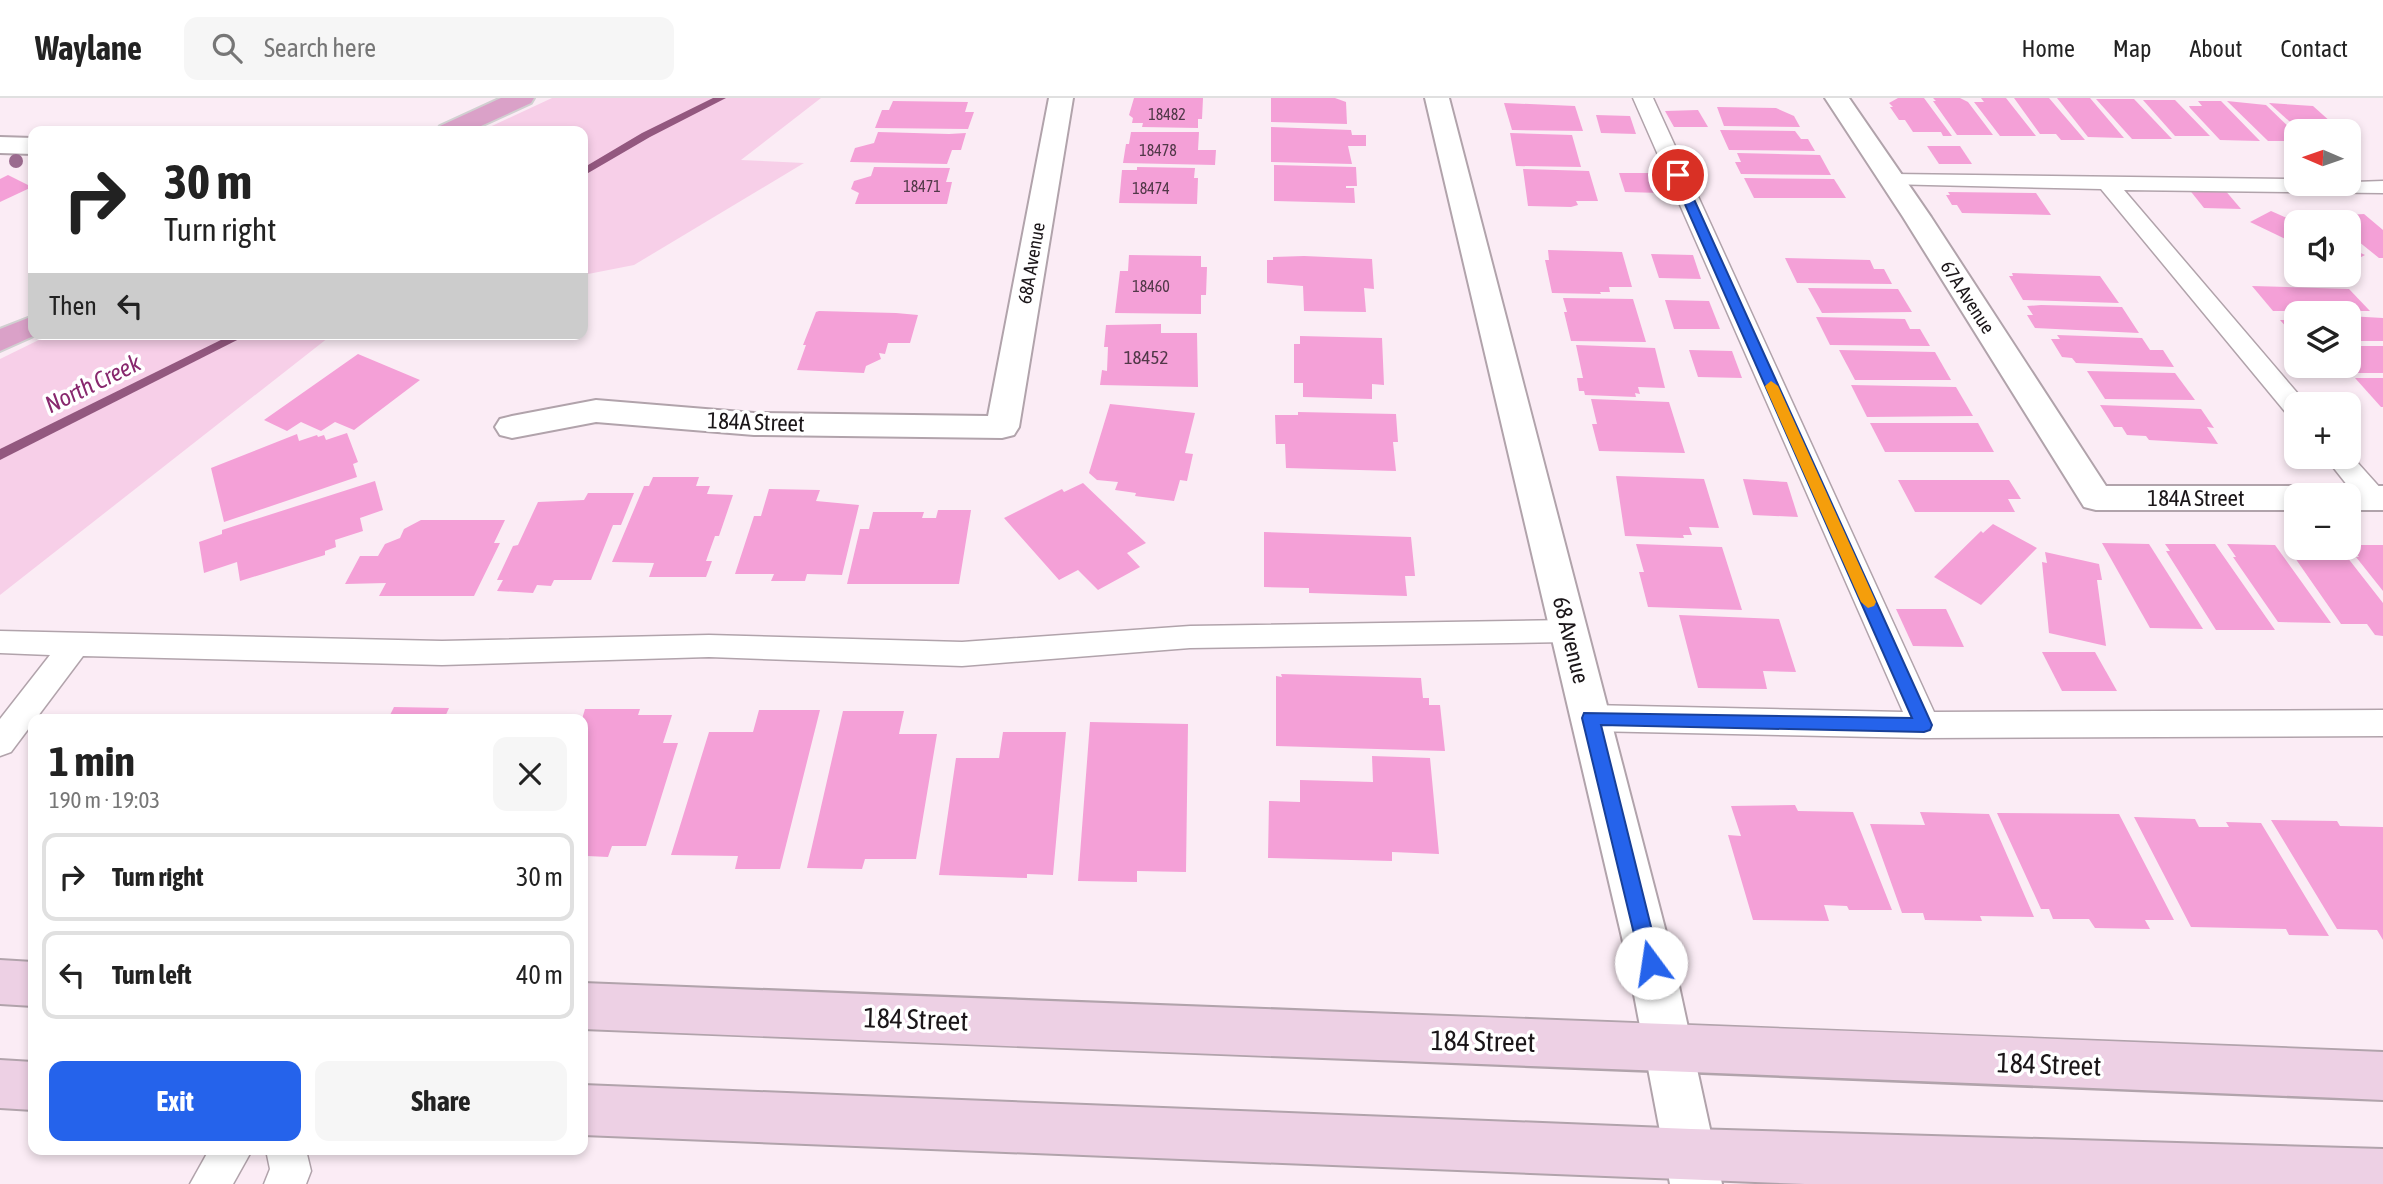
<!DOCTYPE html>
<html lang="en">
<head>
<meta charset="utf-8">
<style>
	:root { --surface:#fff; --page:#f6f6f6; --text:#222; --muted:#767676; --line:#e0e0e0; --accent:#2563eb }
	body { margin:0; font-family:"Asap Condensed",sans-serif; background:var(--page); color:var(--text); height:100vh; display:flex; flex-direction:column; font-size:26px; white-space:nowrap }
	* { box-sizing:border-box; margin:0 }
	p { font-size:23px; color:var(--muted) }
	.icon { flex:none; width:38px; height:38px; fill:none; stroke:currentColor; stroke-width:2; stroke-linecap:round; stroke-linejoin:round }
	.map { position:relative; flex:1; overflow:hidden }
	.panel { position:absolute; left:28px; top:616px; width:560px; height:441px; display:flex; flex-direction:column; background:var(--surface); border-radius:14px; box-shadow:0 4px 10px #0003 }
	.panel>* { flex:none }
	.top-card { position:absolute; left:28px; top:28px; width:560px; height:214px; border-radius:14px; box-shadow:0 4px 10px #0003; background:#fff; color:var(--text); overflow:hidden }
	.needle { width:46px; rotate:272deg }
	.fabs { position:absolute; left:2284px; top:21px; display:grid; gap:14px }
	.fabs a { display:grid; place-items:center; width:77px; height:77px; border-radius:14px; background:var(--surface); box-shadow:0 4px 10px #0003; font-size:35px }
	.pin { position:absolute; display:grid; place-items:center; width:60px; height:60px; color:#fff; margin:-30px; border:4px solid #fff; border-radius:50%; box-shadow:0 2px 7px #0007 }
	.me { position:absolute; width:77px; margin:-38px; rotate:346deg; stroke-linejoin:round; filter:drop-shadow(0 0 5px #0008) }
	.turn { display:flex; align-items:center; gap:24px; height:147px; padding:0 21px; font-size:32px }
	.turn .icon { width:91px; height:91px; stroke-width:2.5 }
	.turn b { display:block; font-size:49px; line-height:60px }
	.then { display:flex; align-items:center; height:66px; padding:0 21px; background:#0003; gap:14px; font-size:26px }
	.round { display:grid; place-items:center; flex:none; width:74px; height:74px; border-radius:14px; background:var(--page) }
	.head { display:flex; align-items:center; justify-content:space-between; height:119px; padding:0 21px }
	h1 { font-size:42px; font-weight:700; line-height:52px }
	.primary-button { display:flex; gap:14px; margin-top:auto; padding:14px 21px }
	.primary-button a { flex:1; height:80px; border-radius:14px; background:var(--accent); color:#fff; font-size:28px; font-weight:700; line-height:80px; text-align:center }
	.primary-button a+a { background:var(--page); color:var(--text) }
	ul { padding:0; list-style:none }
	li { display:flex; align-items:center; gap:21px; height:88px; margin:0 14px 10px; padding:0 7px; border:4px solid var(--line); border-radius:14px }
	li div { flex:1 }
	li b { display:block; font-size:26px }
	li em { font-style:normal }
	header { display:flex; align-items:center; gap:42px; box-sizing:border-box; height:98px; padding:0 35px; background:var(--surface); border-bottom:2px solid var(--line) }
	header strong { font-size:33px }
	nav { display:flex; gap:38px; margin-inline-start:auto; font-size:24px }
	.search { width:490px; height:63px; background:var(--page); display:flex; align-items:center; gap:18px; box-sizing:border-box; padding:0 24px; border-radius:14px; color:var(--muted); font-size:26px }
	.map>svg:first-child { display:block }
</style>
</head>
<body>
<header>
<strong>Waylane</strong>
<div class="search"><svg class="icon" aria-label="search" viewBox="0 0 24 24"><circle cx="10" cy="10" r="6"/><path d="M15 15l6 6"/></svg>Search here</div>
<nav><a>Home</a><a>Map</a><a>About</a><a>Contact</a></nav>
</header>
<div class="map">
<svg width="2383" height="1086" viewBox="0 0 2383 1086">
	<rect width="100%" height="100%" fill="#fbecf5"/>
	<g fill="#f7cfe8">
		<path d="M552 0H821L741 62 804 65 634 167 583 177V33H481Z"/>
		<path d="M51 236H333L0 497V261Z"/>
	</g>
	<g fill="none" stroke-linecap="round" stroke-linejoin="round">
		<g fill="#93587f" fill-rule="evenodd">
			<path d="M713 0H726L650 39 583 78V70L642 35Z"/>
			<path d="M233 236H249L0 362V351Z"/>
		</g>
	</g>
	<g fill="#f4a0d7">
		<path d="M1134 0H1203L1202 21H1198V30L1142 29 1143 25H1132L1133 20 1129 17Z"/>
		<path d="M1271 0H1335L1346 4 1347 26 1271 24Z"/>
		<path d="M1898 0H1924L1952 38H1943L1941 34H1913L1905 22H1899L1890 9H1893L1889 5Z"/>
		<path d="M1933 0H1960L1968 4 1993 37H1957L1933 3H1936Z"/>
		<path d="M1981 0H2006L2036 38H2000L1974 4H1984Z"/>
		<path d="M2014 0H2049L2085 42H2061L2056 36H2040Z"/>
		<path d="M2057 0H2090L2124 40 2088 39Z"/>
		<path d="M2096 1H2134L2172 41H2132Z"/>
		<path d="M2143 2H2175L2210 38H2175Z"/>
		<path d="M893 3 968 4 965 14H974L968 31 875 30 882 12H889Z"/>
		<path d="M2198 3H2221L2260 43 2220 42 2190 10 2189 8H2202Z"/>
		<path d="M2227 3 2266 7 2296 36V43H2268Z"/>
		<path d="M1504 5 1575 8 1583 33 1512 32Z"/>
		<path d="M2269 5 2313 8 2341 33H2300Z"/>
		<path d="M1717 9 1776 10 1794 18 1800 29 1724 28Z"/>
		<path d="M1698 12 1708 29H1674L1665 13Z"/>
		<path d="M1596 17 1630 18 1636 36 1601 35Z"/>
		<path d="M1271 29 1351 32 1352 37H1366V48H1348L1352 66 1271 64Z"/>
		<path d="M1720 32 1795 33 1801 41H1808L1815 53 1729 52Z"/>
		<path d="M878 34 949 36 966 35 961 52H952L947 66 850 64 855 50 874 45Z"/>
		<path d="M1131 34H1199L1198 52H1216L1215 67 1123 65 1126 46H1129Z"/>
		<path d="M1510 35 1572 37 1581 69 1516 68Z"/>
		<path d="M1927 48H1960L1972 66H1939Z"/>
		<path d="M1737 55 1820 57 1831 77 1741 76 1735 64H1741Z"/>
		<path d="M1274 67 1356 69 1357 88H1346V90H1354L1355 105 1274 103Z"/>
		<path d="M874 69 950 70 946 84H952L947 106H855L859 95 851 91 854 83 871 78Z"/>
		<path d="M1137 69 1195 70 1194 80H1198L1197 106 1119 105 1122 72H1137Z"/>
		<path d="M1523 71 1589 73 1598 103H1576L1578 107 1571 109 1528 108Z"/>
		<path d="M1619 75H1655L1661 95 1625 94Z"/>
		<path d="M8 77 32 89 0 104V81Z"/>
		<path d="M1744 80 1834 81 1846 100H1754Z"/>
		<path d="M2188 90 2224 91 2241 111 2204 110Z"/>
		<path d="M1948 94 2036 95 2051 117 1962 115 1957 107H1952L1946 97H1950Z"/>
		<path d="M2271 113 2296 124V146L2250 124Z"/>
		<path d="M2364 116 2383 132V160H2379L2348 135V124H2336L2329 118Z"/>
		<path d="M2348 149 2365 157 2348 166Z"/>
		<path d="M1548 152 1622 154 1632 189H1609L1610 194H1600L1601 196 1552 195 1545 162H1549Z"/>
		<path d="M1651 156 1693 157 1701 181 1659 180Z"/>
		<path d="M1129 157 1201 158V169H1207L1206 197H1201V216L1115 215 1120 173H1128Z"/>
		<path d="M1304 158 1372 161 1374 191 1364 190 1366 214 1304 213 1303 188 1267 185V162H1273V159Z"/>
		<path d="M1785 160 1870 162 1874 171H1884L1892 186 1797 185Z"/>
		<path d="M2012 175 2100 178 2119 205 2023 202 2009 178H2013Z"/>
		<path d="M2252 188 2349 191 2370 213H2273Z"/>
		<path d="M1808 190 1898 191 1912 214 1822 215Z"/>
		<path d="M1563 200 1633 201 1646 244 1571 243 1564 214H1567Z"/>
		<path d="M1665 202 1709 203 1720 231H1674Z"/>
		<path d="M2041 207 2122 209 2139 235 2035 230 2027 217H2033L2027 208Z"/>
		<path d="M819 213 896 215 918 217 910 245H888L885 256 879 255 881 261 866 268 864 275 797 272 806 247H803L816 214Z"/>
		<path d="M2288 218H2296V240L2280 222H2291Z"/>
		<path d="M2348 218 2383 220V243H2348Z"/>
		<path d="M1816 219 1905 221 1910 231H1920L1930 248 1830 247Z"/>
		<path d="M1161 226V235H1197L1198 289 1100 287 1102 272 1107 273 1108 249H1104L1106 227Z"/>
		<path d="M2057 237 2142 240 2150 252H2163L2174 269 2076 265 2072 260 2062 259 2051 241H2060Z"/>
		<path d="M1300 238 1382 240 1384 287 1372 286V301L1303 299V285H1294V246H1300Z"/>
		<path d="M1576 247 1655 250 1665 290 1638 289 1640 296 1635 295 1636 299 1585 297 1584 293H1579L1577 280H1583Z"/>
		<path d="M2348 248H2383V275H2342L2336 268H2348Z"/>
		<path d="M1689 252 1732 253 1742 280 1698 279Z"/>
		<path d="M1839 252 1935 254 1951 282H1855Z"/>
		<path d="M358 256 420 282 354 332 335 324 321 333 301 324 287 333 264 322Z"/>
		<path d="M2087 273 2175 275 2195 302 2105 301Z"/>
		<path d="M2355 280H2383V309H2381Z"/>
		<path d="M1851 287 1956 289 1973 318 1867 319Z"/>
		<path d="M1591 301 1669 304 1685 355 1599 353 1592 326H1597Z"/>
		<path d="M1110 306 1195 315 1185 355 1193 356 1187 383 1180 382 1174 403 1135 398 1136 395 1115 392 1118 384 1097 382 1089 375Z"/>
		<path d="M2100 307 2201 311 2214 330 2207 329 2218 346 2149 342 2146 338 2127 337 2122 329H2114Z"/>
		<path d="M1298 314 1396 316 1398 344H1393L1396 373 1286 370 1285 346H1276L1275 317H1298Z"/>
		<path d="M1870 325H1978L1994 354H1885Z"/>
		<path d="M347 335 358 364 353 366 357 379 224 424 211 370 297 336 299 343 317 337 318 339 324 337 326 342Z"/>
		<path d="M1616 378 1704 381 1719 430 1689 429 1692 437H1683L1684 440 1625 438Z"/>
		<path d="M653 379H699L696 388H710L707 396 733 397 719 438H715L706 463H712L706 479H649L654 465 612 464 644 388H649Z"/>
		<path d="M1743 381 1787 384 1798 419 1753 417Z"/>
		<path d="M1898 382H2009L2021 401H2008L2015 414H1915Z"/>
		<path d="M375 383 383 412 360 420 363 433 335 442 336 449 325 453V457L240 483 237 464 204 475 199 444 222 436V432Z"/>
		<path d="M1083 385 1146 445 1127 455 1140 469 1098 492 1078 472 1059 482 1004 420 1062 391 1064 394Z"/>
		<path d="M769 391 820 392 816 403 859 407 842 477 807 476 805 483H771L774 476H735L754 418H761Z"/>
		<path d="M588 395H634L621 427H613L591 482H554L551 488 537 487 533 495 497 493 503 482H497L513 448 518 447 538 404 584 402Z"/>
		<path d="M938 412H971L959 486H847L860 431H869L873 414H924L922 420H936Z"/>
		<path d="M421 422H505L494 445H500L474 498H379L386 485 345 486 360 458H378L385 446 400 440 404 431Z"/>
		<path d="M1993 426 2037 450 1981 507 1934 479 1981 433 1983 435Z"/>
		<path d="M1264 434 1411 439 1415 478H1405L1407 498 1309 495V490L1264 489Z"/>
		<path d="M2102 445 2149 446 2203 531 2150 530Z"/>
		<path d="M1636 446 1722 449 1742 512 1648 509 1639 474H1644Z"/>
		<path d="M2165 446H2215L2275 532H2216L2166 453H2170Z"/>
		<path d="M2227 446 2275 447 2331 525 2278 524 2233 459H2236Z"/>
		<path d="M2286 447H2296V450H2340L2383 505V538L2375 537 2367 526H2341Z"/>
		<path d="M2349 447H2383V493L2356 459H2359Z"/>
		<path d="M2045 454 2099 466 2102 482H2097L2106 548 2049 535 2042 464 2047 465Z"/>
		<path d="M1896 511H1946L1964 549 1913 548Z"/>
		<path d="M1679 517 1779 521 1796 574 1763 573 1767 591 1698 590Z"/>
		<path d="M2042 554H2095L2117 593H2062Z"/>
		<path d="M1281 576 1421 580 1423 600H1429V607H1440L1445 653 1276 648V578L1282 579Z"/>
		<path d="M394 609 449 610 444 621H388Z"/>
		<path d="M585 611H640L638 617H672L663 645H678L646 748H612L608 759 587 758 585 763H583L582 621Z"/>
		<path d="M759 612H820L780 771H735L738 758 671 757 709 634H753Z"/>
		<path d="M843 613H904L899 636H937L916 761H865L862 771 807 770Z"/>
		<path d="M469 616 525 617 523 621H466Z"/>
		<path d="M1090 624 1188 626 1186 774 1137 773V784L1078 783Z"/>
		<path d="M1003 634H1066L1053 777 1027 776V780L939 777 956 660H999Z"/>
		<path d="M1372 658 1430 660 1439 756 1392 754V763L1268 760 1269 703 1300 704V682L1373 684Z"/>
		<path d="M1795 707 1798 713 1853 714 1892 812H1849L1847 808 1824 807 1829 823 1753 822 1728 737 1741 738 1731 708Z"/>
		<path d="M1920 714 1989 716 2034 819 1980 818 1982 823 1925 822 1923 815H1902L1870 726 1925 727Z"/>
		<path d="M1997 715 2119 716 2174 822H2145L2150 831 2095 830 2089 821H2053L2049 811H2041Z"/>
		<path d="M2134 719 2195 721 2199 729H2229L2226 724 2261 725 2329 838 2289 837 2286 831 2191 829Z"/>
		<path d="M2271 722 2337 723 2340 728 2383 729V842L2377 832 2337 831Z"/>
	</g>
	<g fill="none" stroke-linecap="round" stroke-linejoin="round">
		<g stroke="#b1a3ab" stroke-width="3">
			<g id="service">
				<path d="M1633 0H1653L1934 614 2383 612V638L1924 640 1590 633 1579 629 1574 620 1579 611 1590 607 1903 614Z"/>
				<path d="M1893 76 2296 81V86L2383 83V95L2124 92 2305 304 2306 306H2296V318L2287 316 2101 91 1886 86 1883 82 1886 78Z"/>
				<path d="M2348 354 2383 393V407L2373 409 2363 407 2325 359H2348Z"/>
				<path d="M1568 522 1578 525 1583 533 1578 541 1568 544 1190 550 962 568 709 559 442 567 83 558 11 654 0 658V621L50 557 0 555V533L442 543 709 537 962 544 1190 528Z"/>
				<path d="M209 1052H252L233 1086H190Z"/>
				<path d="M266 1052H306L311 1073 306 1086H264L270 1071Z"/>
			</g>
		</g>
		<g stroke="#b1a3ab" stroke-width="4">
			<g id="minor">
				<path d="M1049 0H1073L1019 329 1014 337 1002 340 754 337 596 324 512 340 500 337 495 329 500 321 512 318 596 302 754 315 988 318Z"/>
				<path d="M1825 0H1849L1931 119 2106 388H2296L2308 391 2312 397H2296V412H2096L2084 409 1903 119Z"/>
				<path d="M0 39 33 40V56L0 55Z"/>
				<path d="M2348 388H2383V412H2348V397H2332L2336 391Z"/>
			</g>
		</g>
		<g stroke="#b1a3ab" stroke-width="4">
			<path id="tertiary" d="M1425 0H1449L1674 865 1722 1086H1670L1628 865Z"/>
		</g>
		<g stroke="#b1a3ab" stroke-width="4">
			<g id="secondary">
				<path d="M0 862 33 864V908L0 906Z"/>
				<path d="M583 885C1183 909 1783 929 2383 954V1002C1783 976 1183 956 583 931Z"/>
				<path d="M0 962 33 964V1012L0 1010Z"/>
				<path d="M583 987 1691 1031 2383 1051V1086H1805L583 1037Z"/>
			</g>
		</g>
		<g stroke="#d1d0d1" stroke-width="4">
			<g id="primary">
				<path d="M501 0H534L531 5 470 33H436L440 28Z"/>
				<path d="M33 218V236H38L0 253V231Z"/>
			</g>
		</g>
		<use href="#service" fill="#fff" fill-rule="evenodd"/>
		<use href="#minor" fill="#fff" fill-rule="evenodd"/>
		<use href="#tertiary" fill="#fff" fill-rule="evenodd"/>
		<use href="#secondary" fill="#edd0e4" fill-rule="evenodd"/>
		<use href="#primary" fill="#daa1c8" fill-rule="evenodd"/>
	</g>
	<circle fill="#9b6b8f" cx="16" cy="63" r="7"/>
	<path fill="#2563eb" stroke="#184099" stroke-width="2" d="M1678 74 1683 77 1932 627 1930 632 1924 634 1601 627 1660 865 1658 871 1651 874 1644 871 1641 865 1582 620 1584 615 1912 620 1672 77Z"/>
	<path fill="#f59e0b" d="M1771 283 1778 288 1876 504 1874 508 1868 510 1861 504 1765 288Z"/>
	<g text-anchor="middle" stroke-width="7" stroke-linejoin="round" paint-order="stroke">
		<g font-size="16" fill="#513848">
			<text x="1167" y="22">18482</text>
			<text x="1158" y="58">18478</text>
			<text x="922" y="94">18471</text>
			<text x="1151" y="96">18474</text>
			<text x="1151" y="194">18460</text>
		</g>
		<g font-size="19" fill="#1b1619" stroke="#fff">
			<text transform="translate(1031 165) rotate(-80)" y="7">68A Avenue</text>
			<text transform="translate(1968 199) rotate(57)" y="7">67A Avenue</text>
		</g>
		<g font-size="19" fill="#513848">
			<text x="1146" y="266">18452</text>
		</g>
		<g font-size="23" fill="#1b1619" stroke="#fff">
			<text transform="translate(756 324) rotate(2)" y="8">184A Street</text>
			<text x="2196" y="408">184A Street</text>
			<text transform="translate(1571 542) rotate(76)" y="8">68 Avenue</text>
		</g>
		<g font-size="24" font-style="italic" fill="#88286e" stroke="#fff">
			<text transform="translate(93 286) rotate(-26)" y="8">North Creek</text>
		</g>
		<g font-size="28" fill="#1b1619" stroke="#fff">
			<text transform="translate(916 921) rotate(2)" y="10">184 Street</text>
			<text transform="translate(1483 943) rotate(1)" y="10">184 Street</text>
			<text transform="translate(2049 966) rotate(2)" y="10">184 Street</text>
		</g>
	</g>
</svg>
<div class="fabs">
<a><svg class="needle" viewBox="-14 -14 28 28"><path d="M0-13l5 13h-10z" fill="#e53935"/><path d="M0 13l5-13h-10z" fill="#767676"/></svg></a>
<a><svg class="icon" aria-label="sound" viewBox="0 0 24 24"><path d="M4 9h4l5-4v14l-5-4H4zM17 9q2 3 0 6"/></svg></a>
<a><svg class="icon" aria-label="layers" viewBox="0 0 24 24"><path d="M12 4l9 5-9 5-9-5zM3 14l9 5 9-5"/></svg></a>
<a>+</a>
<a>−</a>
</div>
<div class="pin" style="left:1678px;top:77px;background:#d93025"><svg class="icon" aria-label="arrive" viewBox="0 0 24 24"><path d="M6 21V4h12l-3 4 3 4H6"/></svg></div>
<svg class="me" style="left:1651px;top:865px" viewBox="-20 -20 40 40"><circle r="19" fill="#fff"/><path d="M0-13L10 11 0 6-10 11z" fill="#2563eb"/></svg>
<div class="top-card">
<div class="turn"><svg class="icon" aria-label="right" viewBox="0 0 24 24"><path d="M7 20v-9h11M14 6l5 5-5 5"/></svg><div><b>30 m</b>Turn right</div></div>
<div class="then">Then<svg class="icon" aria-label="left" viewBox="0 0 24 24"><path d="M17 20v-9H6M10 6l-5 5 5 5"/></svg></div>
</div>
<section class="panel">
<div class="head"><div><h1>1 min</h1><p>190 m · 19:03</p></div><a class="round"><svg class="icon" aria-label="close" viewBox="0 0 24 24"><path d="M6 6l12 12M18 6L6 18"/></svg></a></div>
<ul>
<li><svg class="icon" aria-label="right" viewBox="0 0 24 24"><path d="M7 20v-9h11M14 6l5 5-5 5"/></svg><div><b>Turn right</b></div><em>30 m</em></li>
<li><svg class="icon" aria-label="left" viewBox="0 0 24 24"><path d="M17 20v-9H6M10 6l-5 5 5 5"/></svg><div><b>Turn left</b></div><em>40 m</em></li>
</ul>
<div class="primary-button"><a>Exit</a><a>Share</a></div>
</section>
</div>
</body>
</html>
